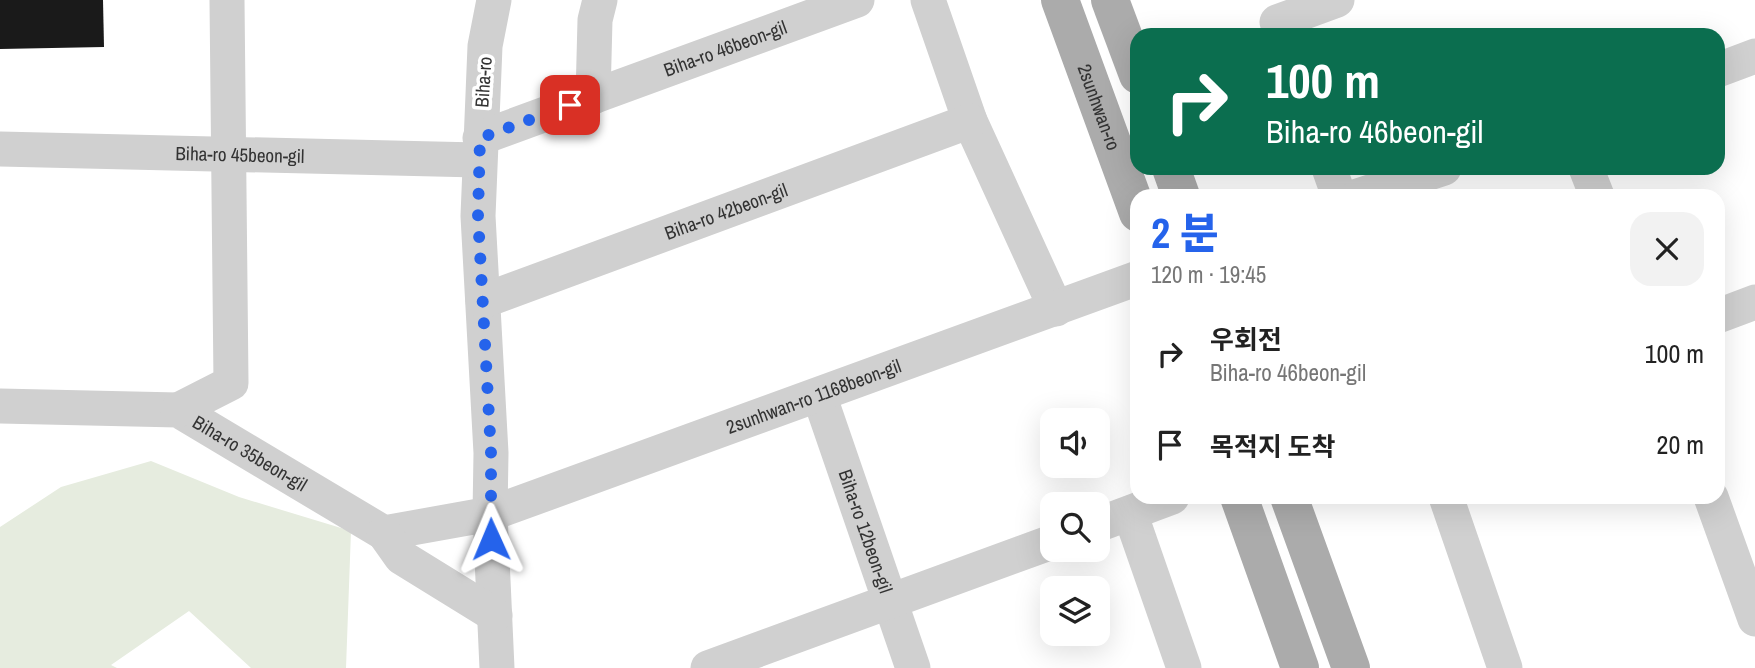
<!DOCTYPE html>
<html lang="ko">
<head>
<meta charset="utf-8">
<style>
	:root { --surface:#fff; --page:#f2f2f2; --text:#222; --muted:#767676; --accent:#2563eb }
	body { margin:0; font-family:"Archivo Narrow","Noto Sans KR",sans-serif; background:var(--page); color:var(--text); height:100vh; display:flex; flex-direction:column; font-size:26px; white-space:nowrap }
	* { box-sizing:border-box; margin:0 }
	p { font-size:23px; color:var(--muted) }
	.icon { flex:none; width:38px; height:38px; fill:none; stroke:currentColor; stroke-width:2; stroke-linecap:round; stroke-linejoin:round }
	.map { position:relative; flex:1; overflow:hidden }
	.drawer { position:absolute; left:1130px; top:189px; width:595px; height:315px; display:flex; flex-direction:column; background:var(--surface); border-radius:21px; box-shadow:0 7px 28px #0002 }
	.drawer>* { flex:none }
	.top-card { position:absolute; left:1130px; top:28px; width:595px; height:147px; border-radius:21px; box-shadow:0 7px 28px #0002; background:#0b6e4f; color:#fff; overflow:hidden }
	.fabs { position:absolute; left:1040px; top:408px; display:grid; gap:14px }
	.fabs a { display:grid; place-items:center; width:70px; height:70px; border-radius:14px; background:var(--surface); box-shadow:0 7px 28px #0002; font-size:35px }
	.pin { position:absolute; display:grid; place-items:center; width:60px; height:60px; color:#fff; margin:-30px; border-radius:14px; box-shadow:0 4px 10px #0006 }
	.me { position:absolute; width:77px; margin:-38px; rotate:359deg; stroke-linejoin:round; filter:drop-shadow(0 0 5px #0008) }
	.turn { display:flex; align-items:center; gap:24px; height:147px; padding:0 21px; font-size:32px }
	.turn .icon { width:91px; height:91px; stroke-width:2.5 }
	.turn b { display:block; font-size:49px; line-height:60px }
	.round { display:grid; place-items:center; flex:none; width:74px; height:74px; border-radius:21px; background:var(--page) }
	.headline { display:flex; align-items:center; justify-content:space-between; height:119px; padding:0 21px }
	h1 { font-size:42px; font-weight:800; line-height:52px; color:var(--accent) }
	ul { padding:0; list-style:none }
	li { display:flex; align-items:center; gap:21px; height:91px; padding:0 21px }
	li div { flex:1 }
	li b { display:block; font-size:26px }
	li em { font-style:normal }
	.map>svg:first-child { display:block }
</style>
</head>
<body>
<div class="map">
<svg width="1755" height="668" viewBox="0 0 1755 668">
	<rect width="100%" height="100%" fill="#fff"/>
	<path fill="#e6ecdf" d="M151 461 239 497 351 531 346 668H251L189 611 111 665 117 668H0V527L61 487Z"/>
	<path fill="#1a1a1a" d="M0 0H103L104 47 0 49Z"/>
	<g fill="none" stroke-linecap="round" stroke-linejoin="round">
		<g stroke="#d0d0d0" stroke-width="35">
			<path d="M494 0 485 46 478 216 491 453 490 514 497 668"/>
			<path d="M928 0 970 121 1056 309"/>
			<path d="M1277 22 1337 0"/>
			<path d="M1718 70 1755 56"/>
			<path d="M593 97 595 20 600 0"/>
			<path id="s1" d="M480 138 857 0"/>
			<path id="s2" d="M0 149 478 160"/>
			<path d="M1329 168 1339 196"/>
			<path d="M1586 168 1597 196"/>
			<path d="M1358 196 1444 168"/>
			<path id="s3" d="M483 301 970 121"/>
			<path d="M1718 316 1755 302"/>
			<path id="s4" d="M819 395 913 668"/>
			<path id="s5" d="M0 406 178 410 384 533 490 514 1138 278"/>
			<path d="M178 410 231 383 227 0"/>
			<path d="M1446 497 1505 668"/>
			<path d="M1711 497 1755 619"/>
			<path d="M1130 513 1184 668"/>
			<path d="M1097 525 1172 497"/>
			<path d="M384 533 401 557 495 615"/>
			<path d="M708 668 1052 542"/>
		</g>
		<g stroke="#ababab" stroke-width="38">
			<path id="s6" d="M1060 0 1138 213"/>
			<path d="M1110 0 1138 75"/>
			<path d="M1171 168 1181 196"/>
			<path d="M1239 497 1300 668"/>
			<path d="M1289 497 1351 668"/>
		</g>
	</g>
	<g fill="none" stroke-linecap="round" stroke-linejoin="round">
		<path stroke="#2563eb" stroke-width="12" stroke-dasharray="0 21.6" d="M491 539V453L478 216 480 138 570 105"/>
	</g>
	<g text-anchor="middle" stroke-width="7" stroke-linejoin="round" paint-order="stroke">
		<g font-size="19" fill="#333" stroke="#fff">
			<text dy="7" stroke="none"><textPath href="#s1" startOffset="261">Biha-ro 46beon-gil</textPath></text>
			<text transform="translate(483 82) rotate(-86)" y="7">Biha-ro</text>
			<text dy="7" stroke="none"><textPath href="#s6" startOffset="114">2sunhwan-ro</textPath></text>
			<text dy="7" stroke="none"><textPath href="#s2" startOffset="240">Biha-ro 45beon-gil</textPath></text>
			<text dy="7" stroke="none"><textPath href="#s3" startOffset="259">Biha-ro 42beon-gil</textPath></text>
			<text dy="7" stroke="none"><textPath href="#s5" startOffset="870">2sunhwan-ro 1168beon-gil</textPath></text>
			<text dy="7" stroke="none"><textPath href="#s5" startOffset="262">Biha-ro 35beon-gil</textPath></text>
			<text dy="7" stroke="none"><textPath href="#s4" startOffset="144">Biha-ro 12beon-gil</textPath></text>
		</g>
	</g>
</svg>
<div class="fabs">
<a><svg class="icon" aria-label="sound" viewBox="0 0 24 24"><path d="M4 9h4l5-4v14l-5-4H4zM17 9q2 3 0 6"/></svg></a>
<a><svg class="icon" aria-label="search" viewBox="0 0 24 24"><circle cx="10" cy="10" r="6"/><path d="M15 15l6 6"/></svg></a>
<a><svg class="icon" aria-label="layers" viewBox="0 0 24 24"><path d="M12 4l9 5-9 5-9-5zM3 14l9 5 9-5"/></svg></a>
</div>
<div class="pin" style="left:570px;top:105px;background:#d93025"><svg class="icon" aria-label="arrive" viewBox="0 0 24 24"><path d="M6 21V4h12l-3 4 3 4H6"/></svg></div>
<svg class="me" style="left:491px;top:539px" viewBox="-20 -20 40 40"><path d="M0-17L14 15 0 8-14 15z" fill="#2563eb" stroke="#fff" stroke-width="4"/></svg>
<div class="top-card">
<div class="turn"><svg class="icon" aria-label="right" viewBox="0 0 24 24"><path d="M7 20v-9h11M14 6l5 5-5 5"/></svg><div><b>100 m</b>Biha-ro 46beon-gil</div></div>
</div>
<section class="drawer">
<div class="headline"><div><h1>2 분</h1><p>120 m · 19:45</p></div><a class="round"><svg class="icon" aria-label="close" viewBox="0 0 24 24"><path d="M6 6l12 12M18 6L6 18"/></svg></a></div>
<ul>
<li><svg class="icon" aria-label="right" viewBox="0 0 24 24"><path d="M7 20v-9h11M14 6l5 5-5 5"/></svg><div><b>우회전</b><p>Biha-ro 46beon-gil</p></div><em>100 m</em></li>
<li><svg class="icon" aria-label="arrive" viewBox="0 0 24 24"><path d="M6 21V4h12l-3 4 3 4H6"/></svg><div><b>목적지 도착</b></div><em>20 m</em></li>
</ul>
</section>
</div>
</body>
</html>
